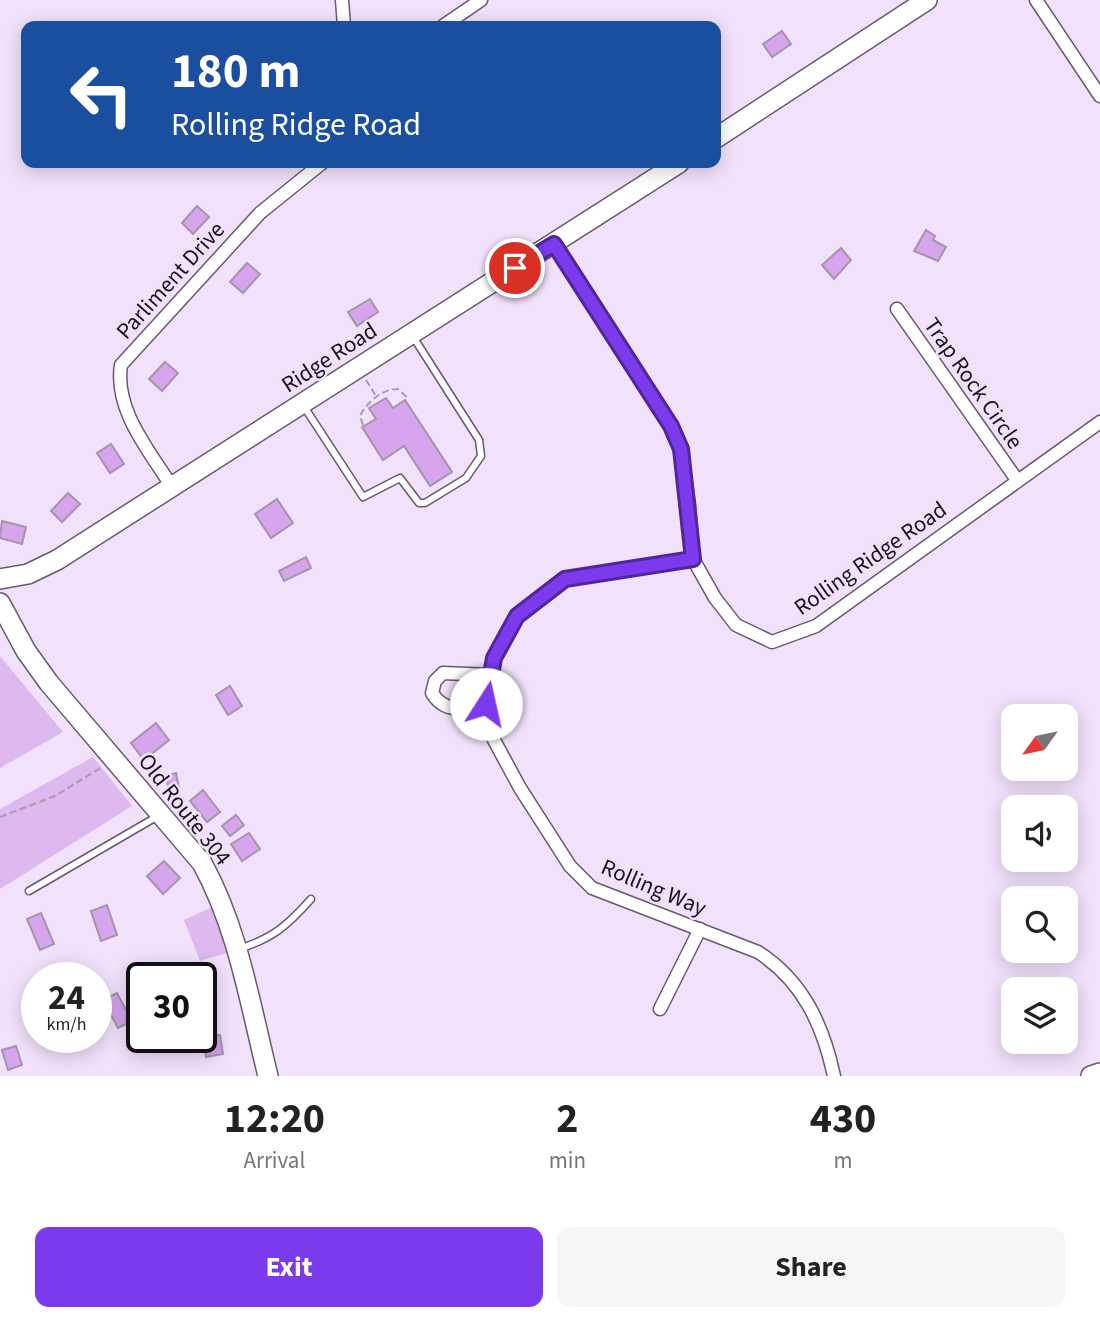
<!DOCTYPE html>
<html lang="en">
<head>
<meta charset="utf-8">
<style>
	:root { --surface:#fff; --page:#f6f6f6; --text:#222; --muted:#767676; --accent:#7c3aed }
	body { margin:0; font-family:"Source Sans 3",sans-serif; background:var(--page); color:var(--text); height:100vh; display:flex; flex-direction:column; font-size:26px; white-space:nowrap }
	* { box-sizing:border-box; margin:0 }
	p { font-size:23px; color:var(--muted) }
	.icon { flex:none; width:38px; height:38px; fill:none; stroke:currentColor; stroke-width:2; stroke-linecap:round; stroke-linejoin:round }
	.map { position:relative; height:1076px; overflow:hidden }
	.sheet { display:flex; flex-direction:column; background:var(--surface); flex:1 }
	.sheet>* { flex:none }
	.banner { position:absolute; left:21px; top:21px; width:700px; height:147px; border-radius:14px; box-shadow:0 4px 18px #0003; background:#1a4fa0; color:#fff; overflow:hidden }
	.needle { width:46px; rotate:237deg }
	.tools { position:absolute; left:1001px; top:704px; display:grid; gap:14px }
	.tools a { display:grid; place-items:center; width:77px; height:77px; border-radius:14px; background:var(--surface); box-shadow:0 4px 18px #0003; font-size:35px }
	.speed { position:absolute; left:21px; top:962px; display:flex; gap:14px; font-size:35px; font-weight:700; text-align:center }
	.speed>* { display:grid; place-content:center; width:91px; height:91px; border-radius:50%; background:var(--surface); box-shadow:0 4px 18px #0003; line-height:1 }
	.speed small { font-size:18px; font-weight:400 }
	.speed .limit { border:4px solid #111; border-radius:10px; background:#fff; color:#111 }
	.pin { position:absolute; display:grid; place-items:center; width:60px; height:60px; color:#fff; margin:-30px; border:4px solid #fff; border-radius:50%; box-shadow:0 2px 7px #0007 }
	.me { position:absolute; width:77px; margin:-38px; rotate:10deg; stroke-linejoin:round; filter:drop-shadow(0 0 5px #0008) }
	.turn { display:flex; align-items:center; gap:24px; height:147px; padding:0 35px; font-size:32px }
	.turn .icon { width:91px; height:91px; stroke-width:2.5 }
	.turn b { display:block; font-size:49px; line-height:60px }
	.eta { display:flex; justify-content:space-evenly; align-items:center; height:119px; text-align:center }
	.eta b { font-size:42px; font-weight:700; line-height:49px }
	.action { display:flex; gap:14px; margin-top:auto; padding:14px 35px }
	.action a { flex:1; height:80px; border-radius:14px; background:var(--accent); color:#fff; font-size:28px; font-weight:700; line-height:80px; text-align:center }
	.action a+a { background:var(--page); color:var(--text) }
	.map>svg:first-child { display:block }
</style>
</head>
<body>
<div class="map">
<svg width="1100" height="1076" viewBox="0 0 1100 1076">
	<rect width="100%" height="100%" fill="#f2e1fb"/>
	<g fill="#ddb9ef">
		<path d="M0 656 63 732 0 768Z"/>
		<path d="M93 757 132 806 0 889V809Z"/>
		<path d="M217 905 233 951 200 961 184 920Z"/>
	</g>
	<g fill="#d7a4ee" stroke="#a494ac" stroke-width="2">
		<path d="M782 31 791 44 772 57 763 44Z"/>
		<path d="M197 206 209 217 193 234 182 223Z"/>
		<path d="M926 230 935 236 933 240 946 247 938 261 914 251Z"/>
		<path d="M841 248 851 260 834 279 822 265Z"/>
		<path d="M247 263 260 274 243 293 230 282Z"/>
		<path d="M370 299 378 312 357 326 348 312Z"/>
		<path d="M165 362 178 373 162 391 149 379Z"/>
		<path d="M386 398 393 408 405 400 452 472 430 486 404 446 383 460 362 427 376 419 369 408Z"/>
		<path d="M111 444 124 464 110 473 97 453Z"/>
		<path d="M68 493 80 504 62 522 51 511Z"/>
		<path d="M277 499 293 523 271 538 255 514Z"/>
		<path d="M2 521 26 527 22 544 0 538Z"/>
		<path d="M306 557 311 568 284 581 279 571Z"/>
		<path d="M230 686 242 706 228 715 216 695Z"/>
		<path d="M156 723 169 740 144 760 131 743Z"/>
		<path d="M176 773 179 788 169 790 166 776Z"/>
		<path d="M203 790 220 812 207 822 190 801Z"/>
		<path d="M236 815 244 825 230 836 222 826Z"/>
		<path d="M249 833 260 849 242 861 231 844Z"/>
		<path d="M164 861 180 878 163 894 147 876Z"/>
		<path d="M107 905 117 935 101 941 91 911Z"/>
		<path d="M41 913 54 944 40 950 27 919Z"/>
		<path d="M184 968 189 978H162Z"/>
		<path d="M117 993 132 1021 118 1028 103 1000Z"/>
		<path d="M220 1035 223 1054 206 1057 202 1038Z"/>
		<path d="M16 1046 22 1065 8 1070 2 1050Z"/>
	</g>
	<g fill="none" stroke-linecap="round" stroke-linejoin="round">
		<g stroke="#68596f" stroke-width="9">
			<g id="lane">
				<path d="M303 405 363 497 400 478 419 503H425L466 478 481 456 479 440 412 335"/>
				<path d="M29 891 158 816"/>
				<path d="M239 949C273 938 287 926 311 899"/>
			</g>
		</g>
		<g stroke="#68596f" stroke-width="15">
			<g id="street">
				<path d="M342 0 344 26"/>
				<path d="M1036 0 1100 96"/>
				<path d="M443 26 481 0"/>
				<path d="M554 244 676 435 681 449 689 505 693 559 715 598 736 625 772 642 816 626 1100 422"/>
				<path d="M897 309 1017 480"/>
				<path d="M172 487C149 450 114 410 121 365L260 213 322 163"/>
				<path d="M693 559 565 579 517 616 494 658 486 704 494 740 520 788 570 866 592 888 758 952C803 981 823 1025 834 1076"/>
				<path d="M486 704C464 709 445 714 432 693L435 681 443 673 491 675"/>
				<path d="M660 1009 700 929"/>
			</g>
		</g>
		<g stroke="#68596f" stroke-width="22">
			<g id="secondary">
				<path d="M716 138 927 0"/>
				<path d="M0 579 28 574 57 560 679 163"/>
				<path d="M0 603 26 651 49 683 202 863C238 928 250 1004 268 1076"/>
				<path d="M1091 1076 1100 1073"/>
			</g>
		</g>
		<g stroke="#a99cb0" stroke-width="2" stroke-dasharray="7 3.5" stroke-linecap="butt">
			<path d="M366 380 376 396"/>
			<path d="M363 425 360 416C367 402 382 389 398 389L409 399"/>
			<path d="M0 817 55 796 102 767"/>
		</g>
		<use href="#lane" stroke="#fff" stroke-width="6"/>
		<use href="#street" stroke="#fff" stroke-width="12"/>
		<use href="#secondary" stroke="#fff" stroke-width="19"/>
	</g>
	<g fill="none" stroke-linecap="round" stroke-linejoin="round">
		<g stroke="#51269a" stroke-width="18">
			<path id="route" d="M486 704 494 658 517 616 565 579 693 559 681 449 671 426 554 244 515 268"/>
		</g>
		<use href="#route" stroke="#7c3aed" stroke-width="12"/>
	</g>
	<g text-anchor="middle" stroke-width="5" stroke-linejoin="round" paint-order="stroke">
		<g font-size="23" fill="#19131c" stroke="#f2e1fb">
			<text transform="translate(170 280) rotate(-48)" y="8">Parliment Drive</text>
			<text transform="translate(329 357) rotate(-33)" y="8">Ridge Road</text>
			<text transform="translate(974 383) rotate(55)" y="8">Trap Rock Circle</text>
			<text transform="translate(870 558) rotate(-35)" y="8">Rolling Ridge Road</text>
			<text transform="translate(185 809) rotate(52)" y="8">Old Route 304</text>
			<text transform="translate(654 887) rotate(23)" y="8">Rolling Way</text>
		</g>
	</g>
</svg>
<div class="tools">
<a><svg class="needle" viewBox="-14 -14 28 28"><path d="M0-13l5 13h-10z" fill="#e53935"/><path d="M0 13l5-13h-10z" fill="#767676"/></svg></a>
<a><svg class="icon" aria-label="sound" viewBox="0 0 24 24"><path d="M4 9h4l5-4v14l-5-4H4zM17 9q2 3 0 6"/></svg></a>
<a><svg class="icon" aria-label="search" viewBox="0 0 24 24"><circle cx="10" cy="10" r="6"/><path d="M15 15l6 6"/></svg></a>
<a><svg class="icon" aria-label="layers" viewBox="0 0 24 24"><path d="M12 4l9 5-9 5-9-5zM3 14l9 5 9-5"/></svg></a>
</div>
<div class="speed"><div>24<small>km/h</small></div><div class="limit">30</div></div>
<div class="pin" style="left:515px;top:268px;background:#d93025"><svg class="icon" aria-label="arrive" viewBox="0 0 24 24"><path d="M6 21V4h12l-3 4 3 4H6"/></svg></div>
<svg class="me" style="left:486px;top:704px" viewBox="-20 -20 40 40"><circle r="19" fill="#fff"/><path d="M0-13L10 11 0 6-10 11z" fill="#7c3aed"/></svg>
<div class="banner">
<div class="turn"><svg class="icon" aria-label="left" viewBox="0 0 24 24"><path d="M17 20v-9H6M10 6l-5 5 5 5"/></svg><div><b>180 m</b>Rolling Ridge Road</div></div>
</div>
</div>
<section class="sheet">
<div class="eta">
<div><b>12:20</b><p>Arrival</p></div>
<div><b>2</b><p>min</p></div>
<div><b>430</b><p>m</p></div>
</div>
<div class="action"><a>Exit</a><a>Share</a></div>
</section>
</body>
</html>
